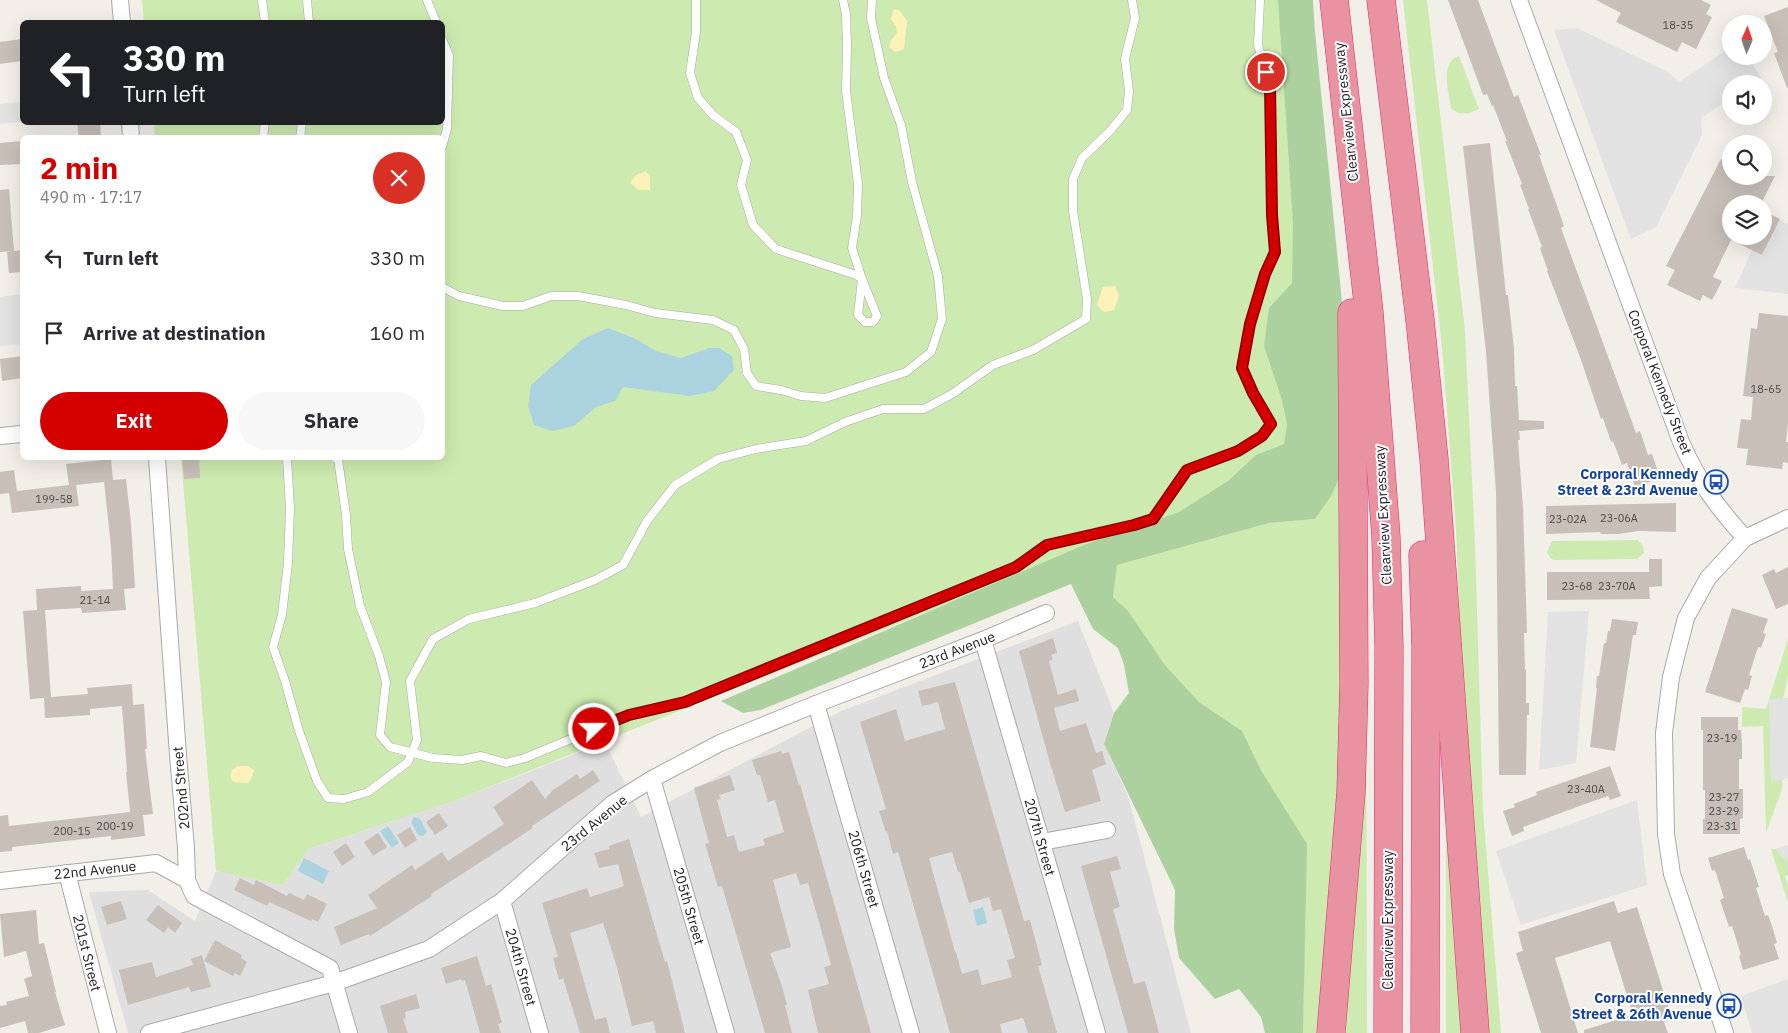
<!DOCTYPE html>
<html lang="en">
<head>
<meta charset="utf-8">
<style>
	:root { --surface:#fff; --page:#f7f7f7; --text:#2b2b33; --muted:#7c7c81; --accent:#d40000 }
	body { margin:0; font-family:"IBM Plex Sans",sans-serif; background:var(--page); color:var(--text); height:100vh; display:flex; flex-direction:column; font-size:19px; white-space:nowrap }
	* { box-sizing:border-box; margin:0 }
	p { font-size:16px; color:var(--muted) }
	.icon { flex:none; width:28px; height:28px; fill:none; stroke:currentColor; stroke-width:2; stroke-linecap:round; stroke-linejoin:round }
	.map { position:relative; flex:1; overflow:hidden }
	.sheet { position:absolute; left:20px; top:135px; width:425px; height:325px; display:flex; flex-direction:column; background:var(--surface); border-radius:8px; box-shadow:0 5px 20px #0002 }
	.sheet>* { flex:none }
	.top-card { position:absolute; left:20px; top:20px; width:425px; height:105px; border-radius:8px; box-shadow:0 5px 20px #0002; background:#202124; color:#fff; overflow:hidden }
	.needle { width:32px; rotate:2deg }
	.tools { position:absolute; left:1722px; top:15px; display:grid; gap:10px }
	.tools a { display:grid; place-items:center; width:50px; height:50px; border-radius:50%; background:var(--surface); box-shadow:0 5px 20px #0002; font-size:25px }
	.pin { position:absolute; display:grid; place-items:center; width:42px; height:42px; color:#fff; margin:-21px; border:2px solid #fff; border-radius:50%; box-shadow:0 1px 5px #0007 }
	.me { position:absolute; width:55px; margin:-28px; rotate:68deg; stroke-linejoin:round; filter:drop-shadow(0 0 4px #0008) }
	.turn { display:flex; align-items:center; gap:18px; height:105px; padding:0 20px; font-size:22px }
	.turn .icon { width:65px; height:65px; stroke-width:2.5 }
	.turn b { display:block; font-size:35px; line-height:42px }
	.round { display:grid; place-items:center; flex:none; width:52px; height:52px; border-radius:26px; background:var(--page) }
	.headline { display:flex; align-items:center; justify-content:space-between; height:85px; padding:0 20px }
	h1 { font-size:30px; font-weight:700; line-height:38px; color:var(--accent) }
	.primary-button { display:flex; gap:10px; margin-top:auto; padding:10px 20px }
	.primary-button a { flex:1; height:58px; border-radius:30px; background:var(--accent); color:#fff; font-size:20px; font-weight:700; line-height:58px; text-align:center }
	.primary-button a+a { background:var(--page); color:var(--text) }
	ul { padding:0; list-style:none }
	li { display:flex; align-items:center; gap:15px; height:75px; padding:0 20px }
	li div { flex:1 }
	li b { display:block; font-size:19px }
	li em { font-style:normal }
	.map>svg:first-child { display:block }
</style>
</head>
<body>
<div class="map">
<svg width="1788" height="1033" viewBox="0 0 1788 1033">
	<rect width="100%" height="100%" fill="#f2efe9"/>
	<path fill="#e0dfdf" d="M1078 621 1114 713 1104 744 1128 796 1191 1033H128L89 892 148 890 195 921 216 871 283 885 308 849 454 801 605 742 641 817 841 711Z"/>
	<g fill="#cdebb0">
		<path d="M142 0H1302L1312 475 952 602 454 801 308 849 283 885 216 871 181 458H442V138L155 137 154 123 442 122V22H144Z"/>
		<path d="M1403 0H1427L1465 331 1475 542 1483 810 1501 1033H1485L1463 701 1456 529 1442 347Z"/>
		<path d="M1459 56 1479 109C1469 114 1460 117 1451 108 1449 93 1439 62 1459 56Z"/>
		<path d="M1347 461 1345 753 1325 1033H1303L1304 962 1262 772 1242 731 1199 702 1165 665 1113 597 1116 565 1269 523 1315 519Z"/>
		<path d="M1638 540 1643 546 1644 553 1637 559 1554 560 1550 558 1547 552 1552 541Z"/>
		<path d="M1366 615 1367 1033H1346L1359 843Z"/>
		<path d="M1788 639V677L1783 699H1770L1771 780H1782V790L1766 832 1763 726 1742 727V707L1766 709Z"/>
		<path d="M1446 701 1470 1033H1446Z"/>
		<path d="M1771 849H1775L1788 862V875L1785 876 1788 886V903Z"/>
	</g>
	<path fill="#add19e" d="M1278 0H1313L1315 32 1345 332 1347 461 1331 496 1315 519 1269 523 1117 565 1113 597 1128 611 1165 665 1199 702 1242 731 1262 772 1307 844 1303 1033H1265L1261 1017 1239 989 1215 999 1179 958 1174 929 1175 890 1104 744 1114 713 1129 693 1124 665 1118 648 1093 629 1071 584 761 710 743 713 721 701 1084 545 1179 512 1228 481 1256 455 1284 444 1287 424 1282 400 1264 346 1269 308 1292 283 1293 223Z"/>
	<g fill="#fff1ba">
		<path d="M894 9 900 11 907 21 904 49 895 52 889 47 892 39 897 33 896 26 891 19Z"/>
		<path d="M646 171 650 177V190H639L630 183 636 175Z"/>
		<path d="M1115 286 1119 296 1114 310 1104 312 1097 305 1103 287Z"/>
		<path d="M238 766H248L254 770 252 777 248 783 233 782 230 776 232 770Z"/>
	</g>
	<g fill="#e2e2e2">
		<path d="M1577 28 1668 72 1679 82 1731 47V56H1748L1761 78 1753 84H1731V98L1701 118 1702 135 1656 227 1631 239 1554 30Z"/>
		<path d="M22 102V122L0 124V104Z"/>
		<path d="M1779 220 1788 224V294L1735 288 1752 250 1762 255Z"/>
		<path d="M22 294V344L0 346V297Z"/>
		<path d="M1589 611 1576 763 1539 770 1548 612Z"/>
		<path d="M1788 698V778L1782 780 1771 781 1769 699Z"/>
		<path d="M1637 800 1647 885 1521 925 1496 851Z"/>
		<path d="M1788 845V862L1775 849Z"/>
		<path d="M1788 979V1033H1752L1741 996Z"/>
	</g>
	<g fill="#aad3df">
		<path d="M608 328 634 338 656 351 681 358 709 348H719L732 356 734 370 714 391 690 396 623 387 615 401 596 407 574 426 552 431 534 425 528 406 531 385 583 339Z"/>
		<path d="M414 817 420 819 427 832 423 836 418 835 411 822Z"/>
		<path d="M388 826 399 843 392 848 380 831Z"/>
		<path d="M304 858 329 871 323 884 298 871Z"/>
		<path d="M983 907 987 923 977 926 973 910Z"/>
	</g>
	<g fill="#c7bfb8" fill-rule="evenodd">
		<path d="M1448 0H1478L1514 97 1518 95 1541 155H1539L1564 226 1561 228 1636 433 1640 431 1648 455 1652 454 1660 478 1635 487 1627 463 1622 465 1613 441 1611 442 1603 418 1601 419 1580 357 1547 271H1548L1540 248 1542 247 1528 209H1529L1520 185 1522 184 1505 141H1507L1493 105 1492 106 1487 94 1483 95Z"/>
		<path d="M1596 0H1701L1711 5 1706 14 1712 17 1696 49 1682 42 1677 52 1616 22 1621 13Z"/>
		<path d="M1788 7V88H1787L1774 53 1778 52 1764 16Z"/>
		<path d="M22 39V61L0 64V42Z"/>
		<path d="M77 122H100L101 138H79Z"/>
		<path d="M22 141V164L0 165V143Z"/>
		<path d="M1490 143 1506 295H1508L1514 349 1515 386H1517L1519 420 1544 421V429L1519 431 1520 440H1518L1523 507 1526 600 1527 633H1524L1525 669 1526 670V703H1529V715H1527L1526 775H1499L1496 492 1486 352 1463 146Z"/>
		<path d="M1721 159 1731 164V176H1775L1761 204H1731V236H1764V211L1780 219 1762 255 1731 240 1713 277 1722 281 1712 300 1703 295 1700 301 1667 285 1675 270 1666 266Z"/>
		<path d="M9 189 14 251 0 252V190Z"/>
		<path d="M22 250V272L9 273 7 252Z"/>
		<path d="M1759 313 1788 316V423L1786 442H1788V463L1783 462 1782 469 1746 465 1748 449 1737 448 1741 419 1751 420 1753 397 1743 396 1751 328 1757 329Z"/>
		<path d="M22 356V378L2 381 0 359Z"/>
		<path d="M182 458H199L200 478 184 479Z"/>
		<path d="M111 459 113 480 126 479 131 523 135 588 124 589 126 610 82 613 81 608 45 610 51 697 88 694 87 688 132 684 133 705 144 704 147 749H145L153 814 143 815 145 836 111 840V836L12 847V851L0 852V816L8 815 9 826 130 812 126 772H127L122 706 90 709V715L45 718 44 698 30 699 23 611 37 610 36 589 81 586V591L113 589 111 546 104 482 76 485 79 506 12 513 9 493 0 494V472L14 470 17 491 69 485 66 464Z"/>
		<path d="M1676 503V532L1638 531 1618 534H1601L1600 532 1546 534V506Z"/>
		<path d="M1649 559H1662V586L1649 587 1650 599 1547 600V572H1649Z"/>
		<path d="M1788 567V604L1776 609 1762 575 1774 569 1776 573Z"/>
		<path d="M1732 608 1768 619 1763 633 1766 634 1761 648 1758 647 1749 675 1752 676 1748 690 1745 689 1740 703 1705 692Z"/>
		<path d="M1612 619 1638 622 1636 635H1633L1615 751 1590 747 1597 688H1596L1597 676H1599L1604 643H1606L1608 631H1610Z"/>
		<path d="M1053 638 1057 653 1051 655 1053 659 1049 661 1058 695 1076 689 1079 701 1054 708 1060 731 1086 723 1096 753 1102 751 1106 764 1092 770 1101 801 1065 812 1050 763 1019 651Z"/>
		<path d="M955 682 1024 921 1030 920 1042 965 1038 966 1057 1033H1028L1023 1018 1000 1024 1002 1033H950L898 852 893 854 887 831 886 832 879 811 886 809 860 722 896 709 905 741 945 729 938 702 922 706 918 691ZM952 852 958 872H960L969 903 989 897 993 911 1001 909 1015 958 1007 960 1012 977 982 985 978 969 962 974 956 952H955L929 858Z"/>
		<path d="M1701 717H1738V730H1741L1742 745V759H1739V789H1743V818L1740 819V834H1703V819H1705V790H1703V730H1701Z"/>
		<path d="M781 751 782 754 789 752 799 785 800 784 871 1033H818L808 990 829 984 824 967 831 965 808 883 800 885 796 873 773 880 791 947 770 953 782 986 787 1005H785L792 1033H765L722 886 718 887 705 844 709 843 694 788 730 775 735 790 719 795 721 799 717 800 727 837 734 835 739 852 765 845 763 839 784 832 775 800 768 802 760 775H757L752 760Z"/>
		<path d="M1610 766 1621 796 1610 800 1608 796 1585 804 1523 827 1524 831 1512 836 1503 811 1515 807 1514 804 1537 795 1536 792Z"/>
		<path d="M593 770 600 781 532 826 533 828 431 894 432 896 370 936 369 934 341 945 334 927 377 908 368 895 412 865 415 870 442 852 448 861 504 824 493 807 532 780 545 799 553 790 577 774 580 779Z"/>
		<path d="M439 813 448 826 435 835 426 822Z"/>
		<path d="M410 827 417 840 405 848 397 835Z"/>
		<path d="M378 833 387 847 373 856 364 842Z"/>
		<path d="M629 839 665 962 667 961 685 1033H656L653 1021 632 1026 616 964 603 923 570 933 595 1020 606 1017 610 1033H580L563 978 559 980 553 958 558 957 542 903 587 888 590 897 624 886 618 864 599 868 594 853 609 849V846Z"/>
		<path d="M346 843 355 857 342 866 333 852Z"/>
		<path d="M1744 847 1748 860 1750 859 1759 887 1756 888 1765 916 1768 915 1773 929 1777 943 1774 944 1779 959 1743 970 1739 956 1741 955 1732 926 1729 927 1720 900 1724 898 1715 870 1712 871 1708 858Z"/>
		<path d="M1117 856 1121 869 1110 872 1120 907 1113 909 1134 984 1145 981 1159 1033H1128L1081 866Z"/>
		<path d="M240 878 254 885 256 880 287 896 289 893 304 900 307 894 327 904 318 922 312 919 311 921 269 902 267 906 234 890Z"/>
		<path d="M121 901 127 919 107 925 101 907Z"/>
		<path d="M1614 901 1618 913 1637 907 1672 1019 1664 1022 1668 1033H1584V1030L1633 1015 1610 941 1555 958 1578 1033H1541L1516 953 1523 951 1518 932Z"/>
		<path d="M158 905 182 923 175 933 168 927 164 933 146 920Z"/>
		<path d="M36 910 39 944 44 943 56 992H55L65 1025 39 1033H28L25 1021 0 1028V1006L7 1005 6 1002 29 996 24 979 32 976 26 951 4 957 0 914Z"/>
		<path d="M215 940 242 955 241 958 247 962 240 976 235 973 233 976 204 961Z"/>
		<path d="M202 955 211 987 191 992 189 987 128 1005 119 970 152 962 156 977 193 965 191 959Z"/>
		<path d="M477 956 486 986 491 984 502 1023 498 1024 501 1033H480L465 980 462 981 461 979 446 984 441 968Z"/>
		<path d="M416 994 420 1008 405 1012 406 1018 403 1019 408 1033H388L380 1006Z"/>
	</g>
	<g fill="none" stroke-linecap="round" stroke-linejoin="round">
		<g stroke="#a9a9a9" stroke-width="9">
			<g id="lane">
				<path d="M262 0 265 22"/>
				<path d="M307 0 309 22"/>
				<path d="M427 0 436 22"/>
				<path d="M696 0V32L690 73 698 98 713 115 736 132 747 160 741 185 753 225 776 249 856 275 862 279"/>
				<path d="M843 0 846 14 847 45 846 91 858 184 857 216 852 248 862 279 877 316 873 322H865L858 315 862 279"/>
				<path d="M442 39 449 55 447 129 442 147"/>
				<path d="M263 138 265 122"/>
				<path d="M300 138 302 122"/>
				<path d="M442 287 459 296 503 306H523L551 296H578L626 305 655 313 713 320 734 330 744 349 747 373 756 386 781 390 801 396 825 398 906 372 931 352 942 319 938 276 912 182 901 125 884 78 871 18 872 0"/>
				<path d="M287 458 290 508 288 563 282 615 273 647 285 681 299 731 317 781 328 798 344 799 368 792 408 762 417 740 410 681 433 639 469 619 535 603 595 580 623 565 647 521 675 485 718 459 756 449 806 441 845 422 883 409H924L952 394 993 365 1033 350 1086 319 1087 299 1073 211V179L1082 158 1110 131 1127 110 1129 91 1125 59 1135 18 1132 0"/>
				<path d="M335 458 338 459 346 515 348 549 360 606 379 656 386 682 380 735 390 747 433 758 462 760 481 756 506 763 525 758 629 715 685 702 1015 567 1047 545 1090 534 1134 525 1153 519 1187 469 1238 451 1263 436 1271 424 1253 393 1242 368 1250 324 1265 274 1275 252 1272 215 1270 86 1258 45 1260 0"/>
			</g>
		</g>
		<g stroke="#a9a9a9" stroke-width="18">
			<g id="street">
				<path d="M120 0 122 22"/>
				<path d="M1519 0 1681 442C1698 481 1716 506 1745 538"/>
				<path d="M130 122 131 138"/>
				<path d="M0 436 22 434"/>
				<path d="M157 458 178 755 186 848 187 880 194 896 330 968 349 1033"/>
				<path d="M983 640 1097 1033"/>
				<path d="M816 704 911 1033"/>
				<path d="M652 779 726 1033"/>
				<path d="M1042 842 1107 830"/>
				<path d="M67 873 108 1033"/>
				<path d="M0 881 156 863 187 880"/>
				<path d="M502 901 540 1033"/>
				<path d="M149 1033 334 983 429 949 502 901 612 804 652 779 720 743 816 704 983 640 1046 613"/>
				<path d="M1725 1033 1672 874 1666 834 1664 733 1671 677 1686 618 1708 578 1745 538 1788 518"/>
			</g>
		</g>
		<g stroke="#dc2a67" stroke-width="29">
			<g id="highway">
				<path d="M1334 0 1369 312 1386 537 1389 647 1388 1033"/>
				<path d="M1381 0 1420 320 1434 459 1475 1033"/>
				<path d="M1423 555 1426 647 1425 1033"/>
				<path d="M1331 1033 1351 792 1354 684 1352 313"/>
			</g>
		</g>
		<use href="#lane" stroke="#fff" stroke-width="8"/>
		<use href="#street" stroke="#fff" stroke-width="16"/>
		<use href="#highway" stroke="#e892a2" stroke-width="28"/>
	</g>
	<g fill="none" stroke-linecap="round" stroke-linejoin="round">
		<g stroke="#8a0000" stroke-width="12">
			<path id="route" d="M594 729 629 715 685 702 1016 567 1047 545 1134 525 1153 519 1187 470 1238 451 1262 436 1271 424 1253 393 1242 368 1250 324 1265 274 1275 252 1272 215 1270 86 1266 72"/>
		</g>
		<use href="#route" stroke="#d40000" stroke-width="9"/>
	</g>
	<defs>
		<g id="bus-ring" transform="scale(1.25)"><circle r="9.5" fill="#fff" stroke="#1a4fb4" stroke-width="1.5"/><path d="M-5-6H5V4H4V6H2V4H-2V6H-4V4H-5ZM-3.5-4V0h7V-4ZM-3.5 1.2v1.5H-2V1.2ZM2 1.2v1.5H3.5V1.2Z" fill="#1a4fb4"/></g>
	</defs>
	<g fill-rule="evenodd">
		<use href="#bus-ring" x="1716" y="482"/>
		<use href="#bus-ring" x="1729" y="1006"/>
	</g>
	<g text-anchor="middle" stroke-width="4" stroke-linejoin="round" paint-order="stroke">
		<g font-size="11" fill="#4b4948">
			<text x="1678" y="29">18-35</text>
			<text x="1766" y="393">18-65</text>
			<text x="54" y="503">199-58</text>
			<text x="1619" y="522">23-06A</text>
			<text x="1568" y="523">23-02A</text>
			<text x="1577" y="590">23-68</text>
			<text x="1617" y="590">23-70A</text>
			<text x="95" y="604">21-14</text>
			<text x="1722" y="742">23-19</text>
			<text x="1586" y="793">23-40A</text>
			<text x="1724" y="801">23-27</text>
			<text x="1724" y="815">23-29</text>
			<text x="115" y="830">200-19</text>
			<text x="1722" y="830">23-31</text>
			<text x="72" y="835">200-15</text>
		</g>
		<g font-size="14" fill="#222" stroke="#fff">
			<text transform="translate(1346 112) rotate(-96)" y="5">Clearview Expressway</text>
			<text transform="translate(1660 382) rotate(69)" y="5">Corporal Kennedy Street</text>
			<text transform="translate(1383 515) rotate(-93)" y="5">Clearview Expressway</text>
			<text transform="translate(957 650) rotate(-21)" y="5">23rd Avenue</text>
			<text transform="translate(181 788) rotate(-95)" y="5">202nd Street</text>
			<text transform="translate(594 823) rotate(-39)" y="5">23rd Avenue</text>
			<text transform="translate(1040 837) rotate(74)" y="5">207th Street</text>
			<text transform="translate(864 869) rotate(74)" y="5">206th Street</text>
			<text transform="translate(95 870) rotate(-6)" y="5">22nd Avenue</text>
			<text transform="translate(689 906) rotate(74)" y="5">205th Street</text>
			<text transform="translate(1388 920) rotate(-90)" y="5">Clearview Expressway</text>
			<text transform="translate(87 953) rotate(76)" y="5">201st Street</text>
			<text transform="translate(521 967) rotate(74)" y="5">204th Street</text>
		</g>
		<g font-size="14" font-weight="bold" fill="#164399" stroke="#fff" text-anchor="end">
			<text x="1698" y="479">Corporal Kennedy<tspan x="1698" dy="16">Street &amp; 23rd Avenue</tspan></text>
			<text x="1712" y="1003">Corporal Kennedy<tspan x="1712" dy="16">Street &amp; 26th Avenue</tspan></text>
		</g>
	</g>
</svg>
<div class="tools">
<a><svg class="needle" viewBox="-14 -14 28 28"><path d="M0-13l5 13h-10z" fill="#e53935"/><path d="M0 13l5-13h-10z" fill="#7c7c81"/></svg></a>
<a><svg class="icon" aria-label="sound" viewBox="0 0 24 24"><path d="M4 9h4l5-4v14l-5-4H4zM17 9q2 3 0 6"/></svg></a>
<a><svg class="icon" aria-label="search" viewBox="0 0 24 24"><circle cx="10" cy="10" r="6"/><path d="M15 15l6 6"/></svg></a>
<a><svg class="icon" aria-label="layers" viewBox="0 0 24 24"><path d="M12 4l9 5-9 5-9-5zM3 14l9 5 9-5"/></svg></a>
</div>
<div class="pin" style="left:1266px;top:72px;background:#d93025"><svg class="icon" aria-label="arrive" viewBox="0 0 24 24"><path d="M6 21V4h12l-3 4 3 4H6"/></svg></div>
<svg class="me" style="left:594px;top:729px" viewBox="-20 -20 40 40"><circle r="17" fill="#d40000" stroke="#fff" stroke-width="3"/><path d="M0-11L8 9 0 5-8 9z" fill="#fff"/></svg>
<div class="top-card">
<div class="turn"><svg class="icon" aria-label="left" viewBox="0 0 24 24"><path d="M17 20v-9H6M10 6l-5 5 5 5"/></svg><div><b>330 m</b>Turn left</div></div>
</div>
<section class="sheet">
<div class="headline"><div><h1>2 min</h1><p>490 m · 17:17</p></div><a class="round" style="background:#d93025;color:#fff"><svg class="icon" aria-label="close" viewBox="0 0 24 24"><path d="M6 6l12 12M18 6L6 18"/></svg></a></div>
<ul>
<li><svg class="icon" aria-label="left" viewBox="0 0 24 24"><path d="M17 20v-9H6M10 6l-5 5 5 5"/></svg><div><b>Turn left</b></div><em>330 m</em></li>
<li><svg class="icon" aria-label="arrive" viewBox="0 0 24 24"><path d="M6 21V4h12l-3 4 3 4H6"/></svg><div><b>Arrive at destination</b></div><em>160 m</em></li>
</ul>
<div class="primary-button"><a>Exit</a><a>Share</a></div>
</section>
</div>
</body>
</html>
